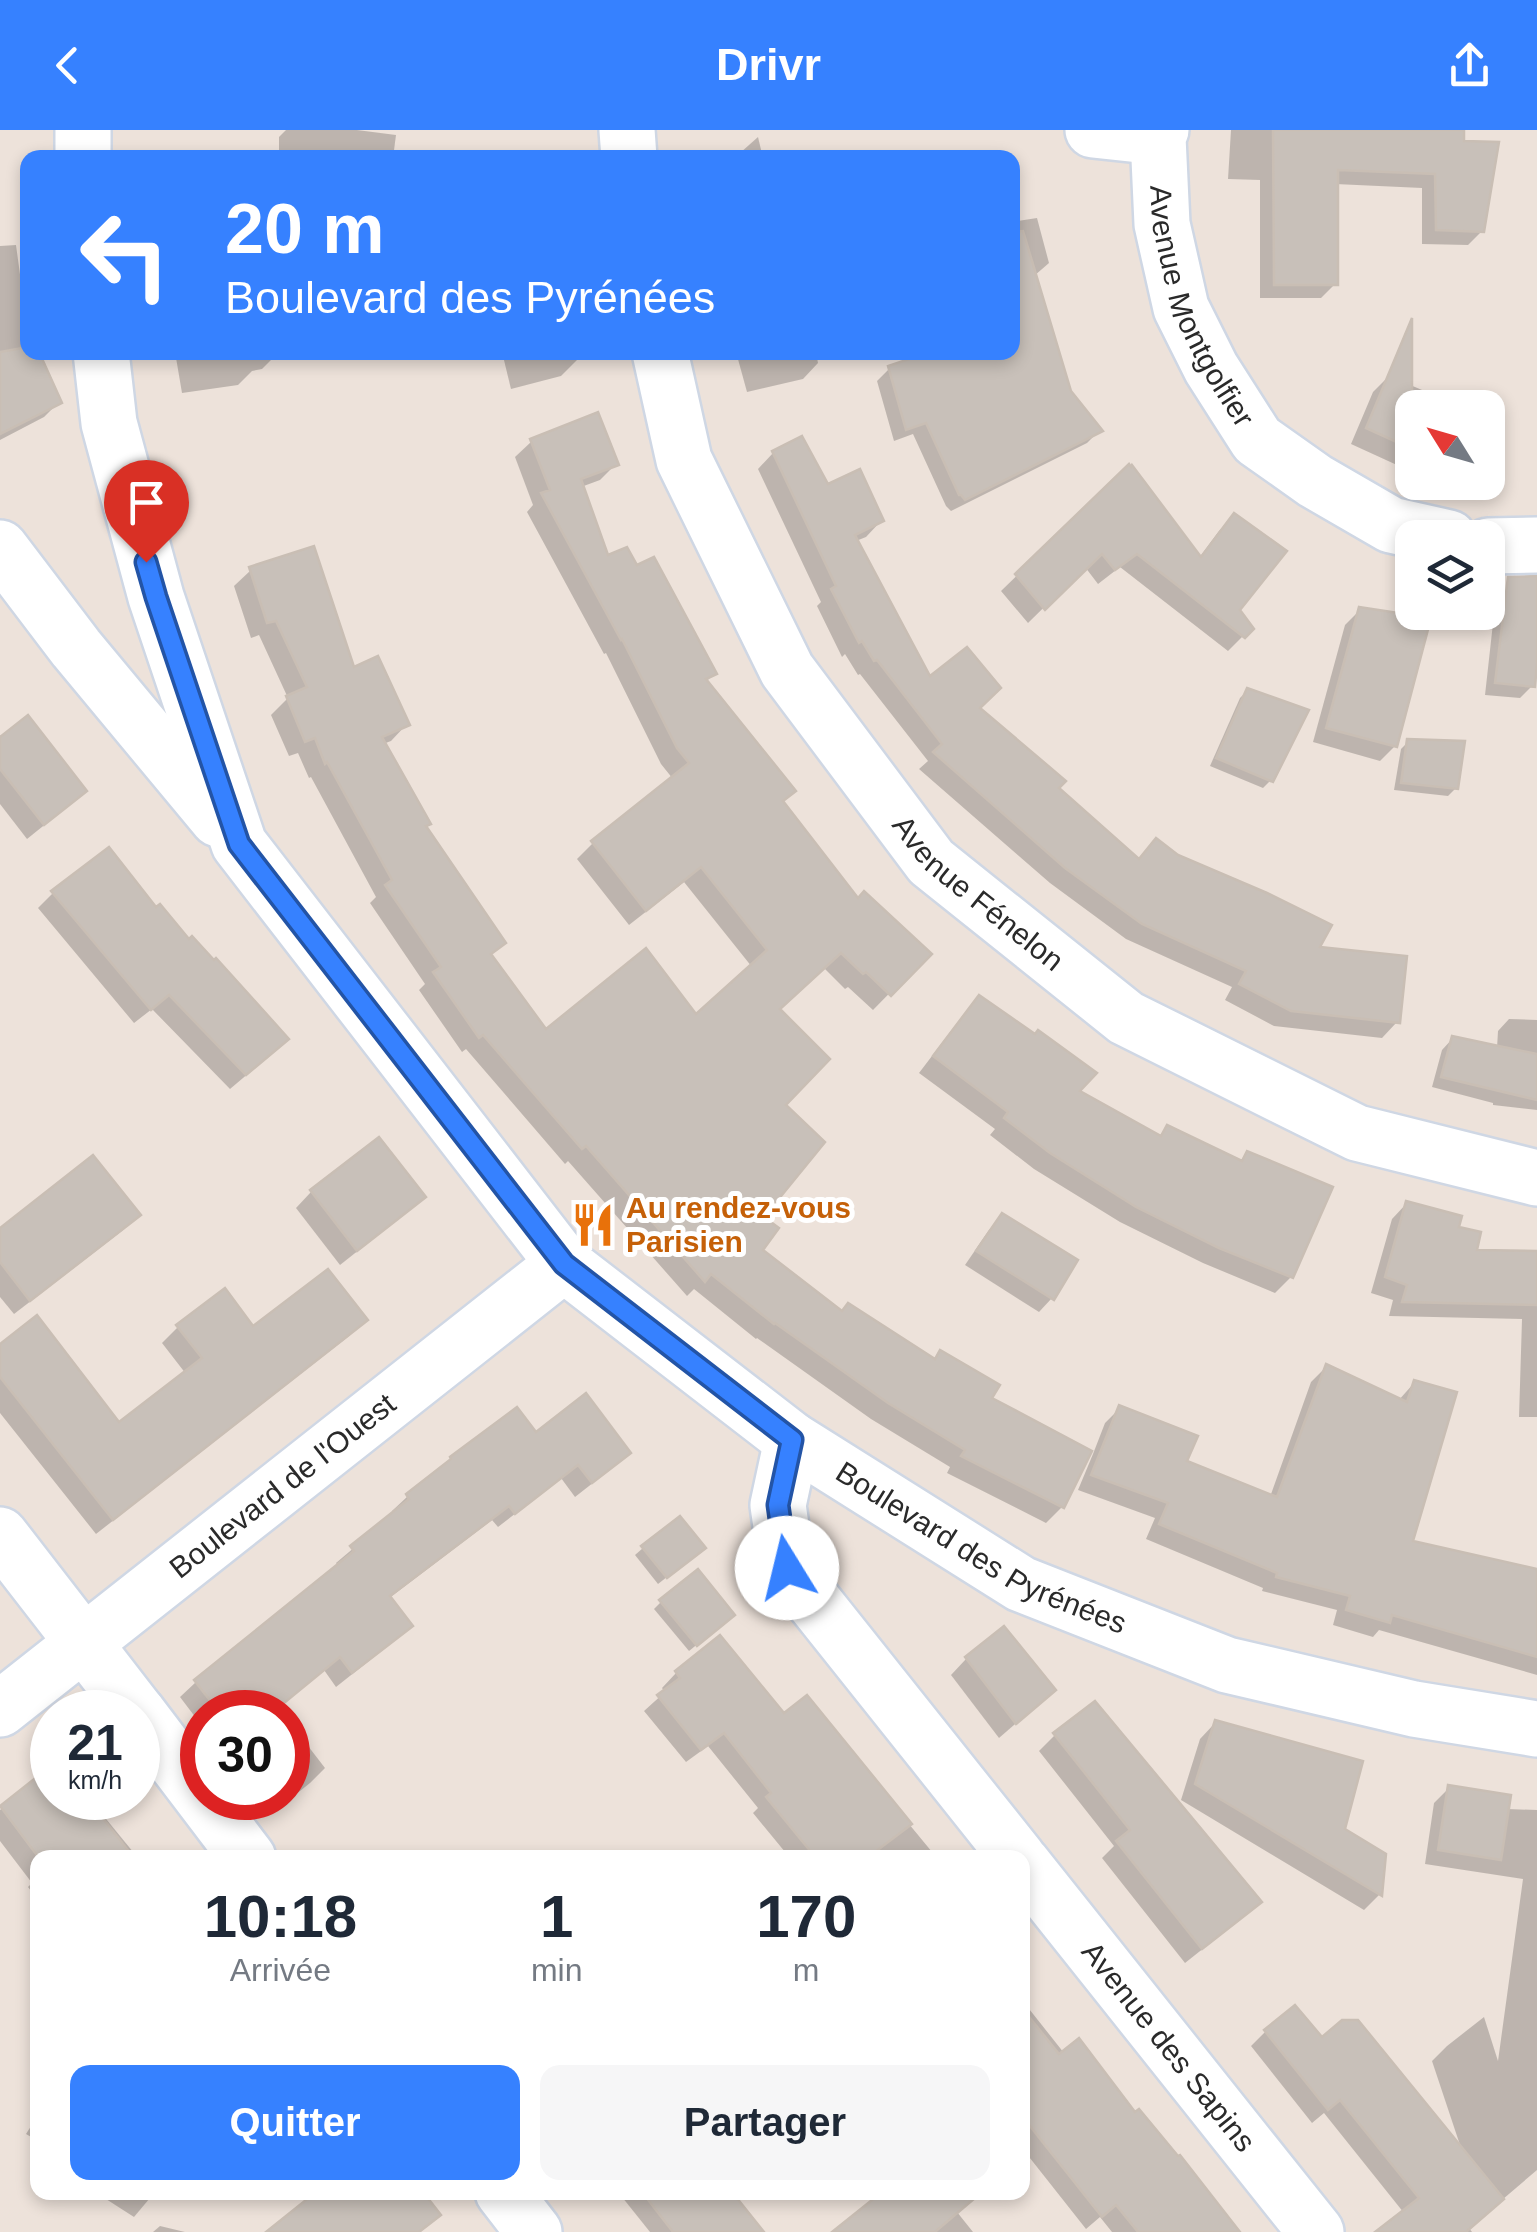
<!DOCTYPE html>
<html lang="fr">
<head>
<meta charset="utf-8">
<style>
	:root { --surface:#fff; --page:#f6f6f7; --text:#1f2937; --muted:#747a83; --accent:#3681ff }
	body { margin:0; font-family:Helvetica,sans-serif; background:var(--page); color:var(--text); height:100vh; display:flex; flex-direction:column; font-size:38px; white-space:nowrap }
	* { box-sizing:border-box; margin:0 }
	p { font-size:32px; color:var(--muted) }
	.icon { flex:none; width:55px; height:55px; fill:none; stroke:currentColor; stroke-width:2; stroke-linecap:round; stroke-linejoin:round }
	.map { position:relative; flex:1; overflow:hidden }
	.details { position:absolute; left:30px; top:1720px; width:1000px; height:350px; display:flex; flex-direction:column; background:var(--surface); border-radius:20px; box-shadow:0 5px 15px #0003 }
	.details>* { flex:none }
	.banner { position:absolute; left:20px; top:20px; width:1000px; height:210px; border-radius:20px; box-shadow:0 5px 15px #0003; background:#3681ff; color:#fff; overflow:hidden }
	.needle { width:65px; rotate:307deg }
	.controls { position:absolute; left:1395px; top:260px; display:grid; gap:20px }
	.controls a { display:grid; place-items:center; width:110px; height:110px; border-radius:20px; background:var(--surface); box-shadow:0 5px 15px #0003; font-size:50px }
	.speed { position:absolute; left:30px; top:1560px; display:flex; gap:20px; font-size:50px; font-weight:700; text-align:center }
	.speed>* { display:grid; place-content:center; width:130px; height:130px; border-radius:50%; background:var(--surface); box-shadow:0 5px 15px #0003; line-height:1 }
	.speed small { font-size:25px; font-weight:400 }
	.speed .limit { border:15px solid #d22; background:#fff; color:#111 }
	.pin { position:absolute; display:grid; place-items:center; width:85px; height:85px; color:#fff; margin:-102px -42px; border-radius:50% 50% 50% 0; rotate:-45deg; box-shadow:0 0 10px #0007 }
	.pin .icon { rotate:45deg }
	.me { position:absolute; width:110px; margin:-55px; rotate:351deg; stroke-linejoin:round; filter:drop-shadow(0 0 8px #0008) }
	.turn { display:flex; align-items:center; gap:35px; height:210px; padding:0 40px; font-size:45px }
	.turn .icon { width:130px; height:130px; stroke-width:2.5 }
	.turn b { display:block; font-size:70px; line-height:85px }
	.eta { display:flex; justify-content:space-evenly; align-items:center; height:170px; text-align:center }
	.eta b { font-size:60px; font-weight:600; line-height:70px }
	.primary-button { display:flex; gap:20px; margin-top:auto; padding:20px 40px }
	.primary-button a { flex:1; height:115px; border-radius:20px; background:var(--accent); color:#fff; font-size:40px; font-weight:600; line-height:115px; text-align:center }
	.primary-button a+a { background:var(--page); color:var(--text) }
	header { display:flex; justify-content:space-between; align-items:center; height:130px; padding:0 40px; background:var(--accent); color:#fff; font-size:45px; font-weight:600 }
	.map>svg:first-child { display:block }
</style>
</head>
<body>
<header><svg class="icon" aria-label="back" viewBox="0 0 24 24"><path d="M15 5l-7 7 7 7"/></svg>Drivr<svg class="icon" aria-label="share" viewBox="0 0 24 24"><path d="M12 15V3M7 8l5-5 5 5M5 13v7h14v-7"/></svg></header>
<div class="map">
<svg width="1537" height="2102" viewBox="0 0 1537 2102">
	<rect width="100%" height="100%" fill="#ede2da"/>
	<g fill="#0003">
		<path d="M286 0H357L396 5 393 28H279V7Z"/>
		<path d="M1231 0H1462L1482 101 1468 115 1422 114V58L1335 54V154L1321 168H1260V50L1228 49Z"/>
		<path d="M758 7 763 28H740V23Z"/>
		<path d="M540 22 541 28H507Z"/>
		<path d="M1037 88 1049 133 1034 146 1069 262 1099 301 1087 313 951 381 946 376 913 304 894 311 877 251 890 238 1012 222V92Z"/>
		<path d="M16 115 28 203V222L59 272 44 287 0 310V116Z"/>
		<path d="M175 222H278V223L262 239 252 241 238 255 182 263Z"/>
		<path d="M502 222H575L577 230 561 246 511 259Z"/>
		<path d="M736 222H816L818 233 803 249 747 262Z"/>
		<path d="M1389 246 1448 271 1445 278H1412V338L1410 341 1351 314 1373 262Z"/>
		<path d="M532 311 616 334 600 350 581 357 607 429 714 543 706 552 781 672 857 771 928 824 873 880 848 857 845 859 823 837 777 880 782 975 761 1088 760 1120 840 1184 988 1269 1093 1324 1105 1293 1120 1278 1183 1332 1270 1367 1311 1252 1326 1237 1398 1271 1414 1253 1410 1413 1537 1442V1545L1379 1500 1373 1507 1333 1495 1337 1480 1262 1461 1263 1458 1146 1409 1155 1388 1078 1360 1093 1324 1089 1322 1062 1377 1046 1393 947 1343 950 1337 871 1289 757 1208 756 1209 694 1159 687 1166 568 1031 565 1034 466 919 462 922 419 860 425 854 370 773 376 767 311 647 309 648 298 623 289 626 271 585 288 568 259 505 251 508 234 456 251 440 407 594 391 611 383 614 424 697 502 813 489 826 545 903 696 887 752 837 684 752 629 795 577 729 593 713 673 649 661 634 606 523 604 524 527 382 533 375 515 327Z"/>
		<path d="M773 323 881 391 866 407 856 411 929 550 977 578 1055 659 1137 731 1316 819 1397 892 1382 908 1274 896 1225 870 1232 857 1126 809 1050 753 919 639 928 631 860 544 858 545 845 524 842 527 817 476 821 472 758 339Z"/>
		<path d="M1128 337 1199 428 1219 401 1235 386 1237 480 1251 498 1228 521 1120 437 1098 454 1085 437 1028 493 1001 461Z"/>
		<path d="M1360 480 1395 616 1380 631 1313 612 1345 495Z"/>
		<path d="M1505 481 1537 485V544H1533L1532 556 1520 568 1485 565 1493 493Z"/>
		<path d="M1248 560 1271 650 1263 658 1210 636 1240 568Z"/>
		<path d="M0 605 68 676 27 709 0 674Z"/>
		<path d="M1408 612 1456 658 1448 666 1394 660 1401 619Z"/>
		<path d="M55 761 270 925 230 959 152 879 134 893 38 778Z"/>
		<path d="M980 868 1076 962 1158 1007 1167 998 1239 1032 1247 1024 1291 1147 1275 1163 1203 1133 1120 1092 1034 1039 990 1005 995 999 919 943 964 884Z"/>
		<path d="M1509 889 1537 890V980L1493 975V973L1432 957 1442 920 1453 908 1497 918 1498 901Z"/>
		<path d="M378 1011 423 1066 407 1082 340 1135 296 1078 311 1062Z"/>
		<path d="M1407 1073 1456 1098 1474 1122 1537 1124V1287H1519L1522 1189 1389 1186 1393 1170 1371 1163 1392 1089Z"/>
		<path d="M138 1085 123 1100 14 1184 0 1167V1101Z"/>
		<path d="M1002 1087 1052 1168 1039 1182 965 1135 989 1100Z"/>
		<path d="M225 1162 253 1199 365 1190 349 1206 96 1404 0 1283V1217L118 1296 186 1244 162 1213 178 1197Z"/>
		<path d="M536 1306 628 1322 612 1338 575 1367 561 1348 498 1397 492 1390 388 1469 409 1496 394 1511 336 1557 324 1540 278 1578 282 1582H202V1596L180 1567 196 1552 339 1437 336 1433 394 1384 392 1381 408 1366Z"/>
		<path d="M643 1418 695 1425 658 1454 635 1425Z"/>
		<path d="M661 1472 725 1492 689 1521 654 1479Z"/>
		<path d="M720 1509 783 1587 806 1569 937 1728H790L753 1683 758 1678 708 1616 686 1632 644 1581 665 1562 662 1558 676 1543Z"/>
		<path d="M966 1529 1037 1575 999 1608 951 1545Z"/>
		<path d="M288 1590 325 1638 310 1653 275 1681 264 1668H288Z"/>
		<path d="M1215 1593 1342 1700 1383 1725 1379 1765 1364 1780 1181 1670 1200 1609Z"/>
		<path d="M1055 1605 1259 1771 1243 1787 1185 1833 1102 1728 1114 1716 1039 1621Z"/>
		<path d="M52 1638V1668H89L138 1728H38V1770L28 1757 32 1753 0 1711V1680Z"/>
		<path d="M1449 1658 1507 1679 1537 1680V2040L1469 2098 1472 2102H1389L1404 2083 1324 1983 1312 1993 1251 1916 1266 1901 1322 1910 1461 2018 1432 1931 1447 1916 1484 1887 1498 1931 1523 1749 1425 1734 1434 1673Z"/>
		<path d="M1022 1870 1064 1923 1221 2102H1112L1100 2087 1086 2099 1022 2018Z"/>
		<path d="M38 1985V2011L26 2004Z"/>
		<path d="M95 2062H155L134 2087Z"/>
		<path d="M618 2062H727L761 2102H650Z"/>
		<path d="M873 2062H941L973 2102H836L876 2070Z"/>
		<path d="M160 2096 185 2102H153Z"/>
	</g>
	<g fill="#c8c0b9" stroke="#c9beb4" stroke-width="2.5">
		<path d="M1273 0H1464V11L1499 12 1484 102 1436 100 1435 44 1338 40V155H1274Z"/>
		<path d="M1023 101 1071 261 1103 301 965 370 961 365H959L926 293 906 300 888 236 930 222H1012V102Z"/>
		<path d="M1412 188V319L1366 298Z"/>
		<path d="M28 217V222H39L62 273 0 304V222Z"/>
		<path d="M598 282 619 335 581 349 608 425 627 417 637 435 654 427 717 544 706 549 796 661 783 671 858 768 864 761 932 824 891 866 866 842 863 844 841 823 780 879 830 929 786 975 825 1012 764 1087 779 1098 763 1120 842 1181 848 1173 935 1229 940 1220 1000 1255 992 1268 1092 1321 1064 1378 961 1326 965 1320 888 1273 775 1193 774 1194 711 1144 705 1152 586 1016 582 1019 483 905 479 908 433 842 441 837 385 755 392 750 327 632 325 634 315 608 305 612 286 566 307 557 276 491 267 493 249 437 314 416 354 537 378 526 410 595 382 607 431 694 426 696 506 813 491 824 546 899 646 818 696 884 767 820 701 737 646 781 591 711 689 633 677 618 622 509 621 510 541 363 550 360 530 309Z"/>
		<path d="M802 306 828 354 860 339 884 391 855 405 930 546 967 517 1001 558 980 578 1066 651 1059 658 1139 729 1156 708 1178 725 1267 763 1332 795 1320 817 1407 826 1400 893 1291 881 1239 854 1246 841 1142 794 1065 738 933 622 942 614 877 530 874 531 862 511 859 513 831 459 836 456 772 321Z"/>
		<path d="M1129 334 1131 337 1132 335 1201 427 1234 383 1287 421 1240 480 1254 499 1245 508 1137 424 1115 440 1102 424 1045 480 1015 444Z"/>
		<path d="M1537 446V533L1535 557 1495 553 1508 447Z"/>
		<path d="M1359 477 1431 488 1397 617 1326 598Z"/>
		<path d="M1247 558 1309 580 1273 652 1216 628Z"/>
		<path d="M28 585 87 661 44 695 0 639V607Z"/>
		<path d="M1407 609 1465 611 1458 659 1401 653Z"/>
		<path d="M109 717 156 777 160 774 189 809 192 806 214 830 216 828 289 909 246 945 169 865 151 880 51 761Z"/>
		<path d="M979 865 1035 904 1038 900 1097 943 1080 961 1161 1006 1167 995 1242 1031 1247 1021 1333 1057 1293 1148 1219 1118 1136 1077 1050 1023 1004 988 1008 982 933 926Z"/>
		<path d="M1452 906 1537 924V970L1441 947Z"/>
		<path d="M379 1007 426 1067 357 1121 310 1060Z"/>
		<path d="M93 1025 141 1085 30 1171 0 1132V1098Z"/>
		<path d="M1406 1071 1462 1086 1459 1097 1481 1102 1477 1120 1537 1121V1175L1402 1172 1407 1155 1385 1147Z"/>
		<path d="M1002 1083 1078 1130 1054 1170 976 1121Z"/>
		<path d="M328 1139 368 1190 113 1390 0 1247V1214L37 1185 119 1292 202 1228 176 1195 225 1158 253 1196Z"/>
		<path d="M1326 1234 1407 1272 1414 1250 1457 1262 1413 1411 1537 1439V1527L1392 1485 1390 1493 1346 1480 1350 1466 1276 1447 1277 1443 1159 1394 1168 1373 1091 1345 1119 1275 1198 1306 1187 1331 1277 1367Z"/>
		<path d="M586 1263 631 1323 592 1353 578 1335 515 1384 509 1376 390 1466 413 1496 352 1543 340 1527 273 1582H219L194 1550 354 1421 350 1416 409 1369 406 1364 451 1329 450 1327 517 1277 536 1302Z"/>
		<path d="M680 1386 706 1418 667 1448 641 1416Z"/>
		<path d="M698 1439 735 1485 697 1516 659 1470Z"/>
		<path d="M1004 1496 1056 1560 1016 1594 965 1527Z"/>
		<path d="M720 1505 784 1583 807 1565 912 1694 867 1728H816L766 1667 771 1663 724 1603 701 1620 657 1565 680 1548 675 1541Z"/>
		<path d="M1095 1571 1262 1772 1202 1819 1116 1711 1130 1700 1053 1603Z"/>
		<path d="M1215 1590 1363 1631 1345 1699 1386 1724 1382 1766 1195 1654Z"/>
		<path d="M52 1635V1668H87L134 1728H39L0 1676Z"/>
		<path d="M1448 1655 1511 1665 1501 1730 1438 1720Z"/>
		<path d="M1295 1875 1322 1907 1342 1890H1358L1504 2069 1466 2102H1375L1419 2068 1340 1970 1328 1980 1264 1900Z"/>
		<path d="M1022 1878 1059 1924 1079 1908 1135 1982 1139 1979 1178 2026 1180 2025 1240 2102H1138L1116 2075 1102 2087 1022 1986Z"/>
		<path d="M316 2062H423L441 2085 419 2102H266Z"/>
		<path d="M642 2062H732L764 2102H673Z"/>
		<path d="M882 2062H982L935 2102H832Z"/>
	</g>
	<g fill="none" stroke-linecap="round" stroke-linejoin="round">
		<g stroke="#cfd7e4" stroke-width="60">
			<g id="minor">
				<path d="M627 0 629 28"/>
				<path d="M1093 0 1158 7V0"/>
				<path id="s1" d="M1161 0 1158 7 1162 94 1181 178 1211 238 1257 310 1315 351 1391 395 1449 408"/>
				<path d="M83 28V0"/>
				<path id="s2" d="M101 222 109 293 156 467 239 714 564 1134 792 1310 1021 1454 1227 1535 1414 1579 1537 1599"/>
				<path id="s3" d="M660 222 684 330 787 540 931 732 1126 888 1357 1003 1537 1048"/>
				<path d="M1488 416 1537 415"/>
				<path d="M0 418 76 518 218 689"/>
				<path d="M792 1310 778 1375 787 1438 1018 1728"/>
				<path d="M0 1405 137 1582"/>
				<path id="s4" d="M0 1579 564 1134"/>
				<path d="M138 1583 248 1728"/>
				<path id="s5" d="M1022 1733 1316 2102"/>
				<path d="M503 2062 534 2102"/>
			</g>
		</g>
		<use href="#minor" stroke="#fff" stroke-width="55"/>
	</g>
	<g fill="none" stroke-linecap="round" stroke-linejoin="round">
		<g stroke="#2354a6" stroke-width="25">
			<path id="route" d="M146 432 156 467 239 714 564 1134 792 1310 778 1375 787 1438"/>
		</g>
		<use href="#route" stroke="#3681ff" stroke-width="18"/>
	</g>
	<defs>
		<g id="restaurant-bare" transform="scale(3.45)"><path d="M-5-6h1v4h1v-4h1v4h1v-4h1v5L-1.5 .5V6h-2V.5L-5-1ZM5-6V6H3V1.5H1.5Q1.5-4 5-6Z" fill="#e8710a" stroke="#fff" stroke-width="2.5" paint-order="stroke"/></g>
	</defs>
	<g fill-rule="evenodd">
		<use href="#restaurant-bare" x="593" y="1095"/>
	</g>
	<g text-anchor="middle" stroke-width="10" stroke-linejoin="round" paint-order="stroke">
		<g font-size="30" fill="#2a2a2a" stroke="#fff">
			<text dy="10" stroke="none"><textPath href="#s1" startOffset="185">Avenue Montgolfier</textPath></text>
			<text dy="10" stroke="none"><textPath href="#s3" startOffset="640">Avenue Fénelon</textPath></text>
			<text dy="10" stroke="none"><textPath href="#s4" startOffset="360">Boulevard de l'Ouest</textPath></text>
			<text dy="10" stroke="none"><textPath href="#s2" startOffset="1550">Boulevard des Pyrénées</textPath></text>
			<text dy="10" stroke="none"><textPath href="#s5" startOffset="235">Avenue des Sapins</textPath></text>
		</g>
		<g font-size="30" font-weight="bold" fill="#c56008" stroke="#fff" text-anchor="start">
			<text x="626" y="1088">Au rendez-vous<tspan x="626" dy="34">Parisien</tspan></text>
		</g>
	</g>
</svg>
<div class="controls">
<a><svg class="needle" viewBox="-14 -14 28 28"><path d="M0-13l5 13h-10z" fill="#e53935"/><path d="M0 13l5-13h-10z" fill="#747a83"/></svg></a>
<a><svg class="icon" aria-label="layers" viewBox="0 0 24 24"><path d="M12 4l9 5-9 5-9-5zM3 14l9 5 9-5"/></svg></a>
</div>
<div class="speed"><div>21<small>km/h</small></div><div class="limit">30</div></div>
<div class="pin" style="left:146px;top:432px;background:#d93025"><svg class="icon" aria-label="arrive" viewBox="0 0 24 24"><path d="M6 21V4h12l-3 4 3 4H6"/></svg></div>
<svg class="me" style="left:787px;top:1438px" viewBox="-20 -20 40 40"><circle r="19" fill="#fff"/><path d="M0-13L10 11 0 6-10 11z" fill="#3681ff"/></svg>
<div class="banner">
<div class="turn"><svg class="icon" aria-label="left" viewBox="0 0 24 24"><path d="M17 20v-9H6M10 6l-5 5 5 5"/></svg><div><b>20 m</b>Boulevard des Pyrénées</div></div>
</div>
<section class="details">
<div class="eta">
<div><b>10:18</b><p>Arrivée</p></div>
<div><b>1</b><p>min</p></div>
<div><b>170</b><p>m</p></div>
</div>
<div class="primary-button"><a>Quitter</a><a>Partager</a></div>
</section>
</div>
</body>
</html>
